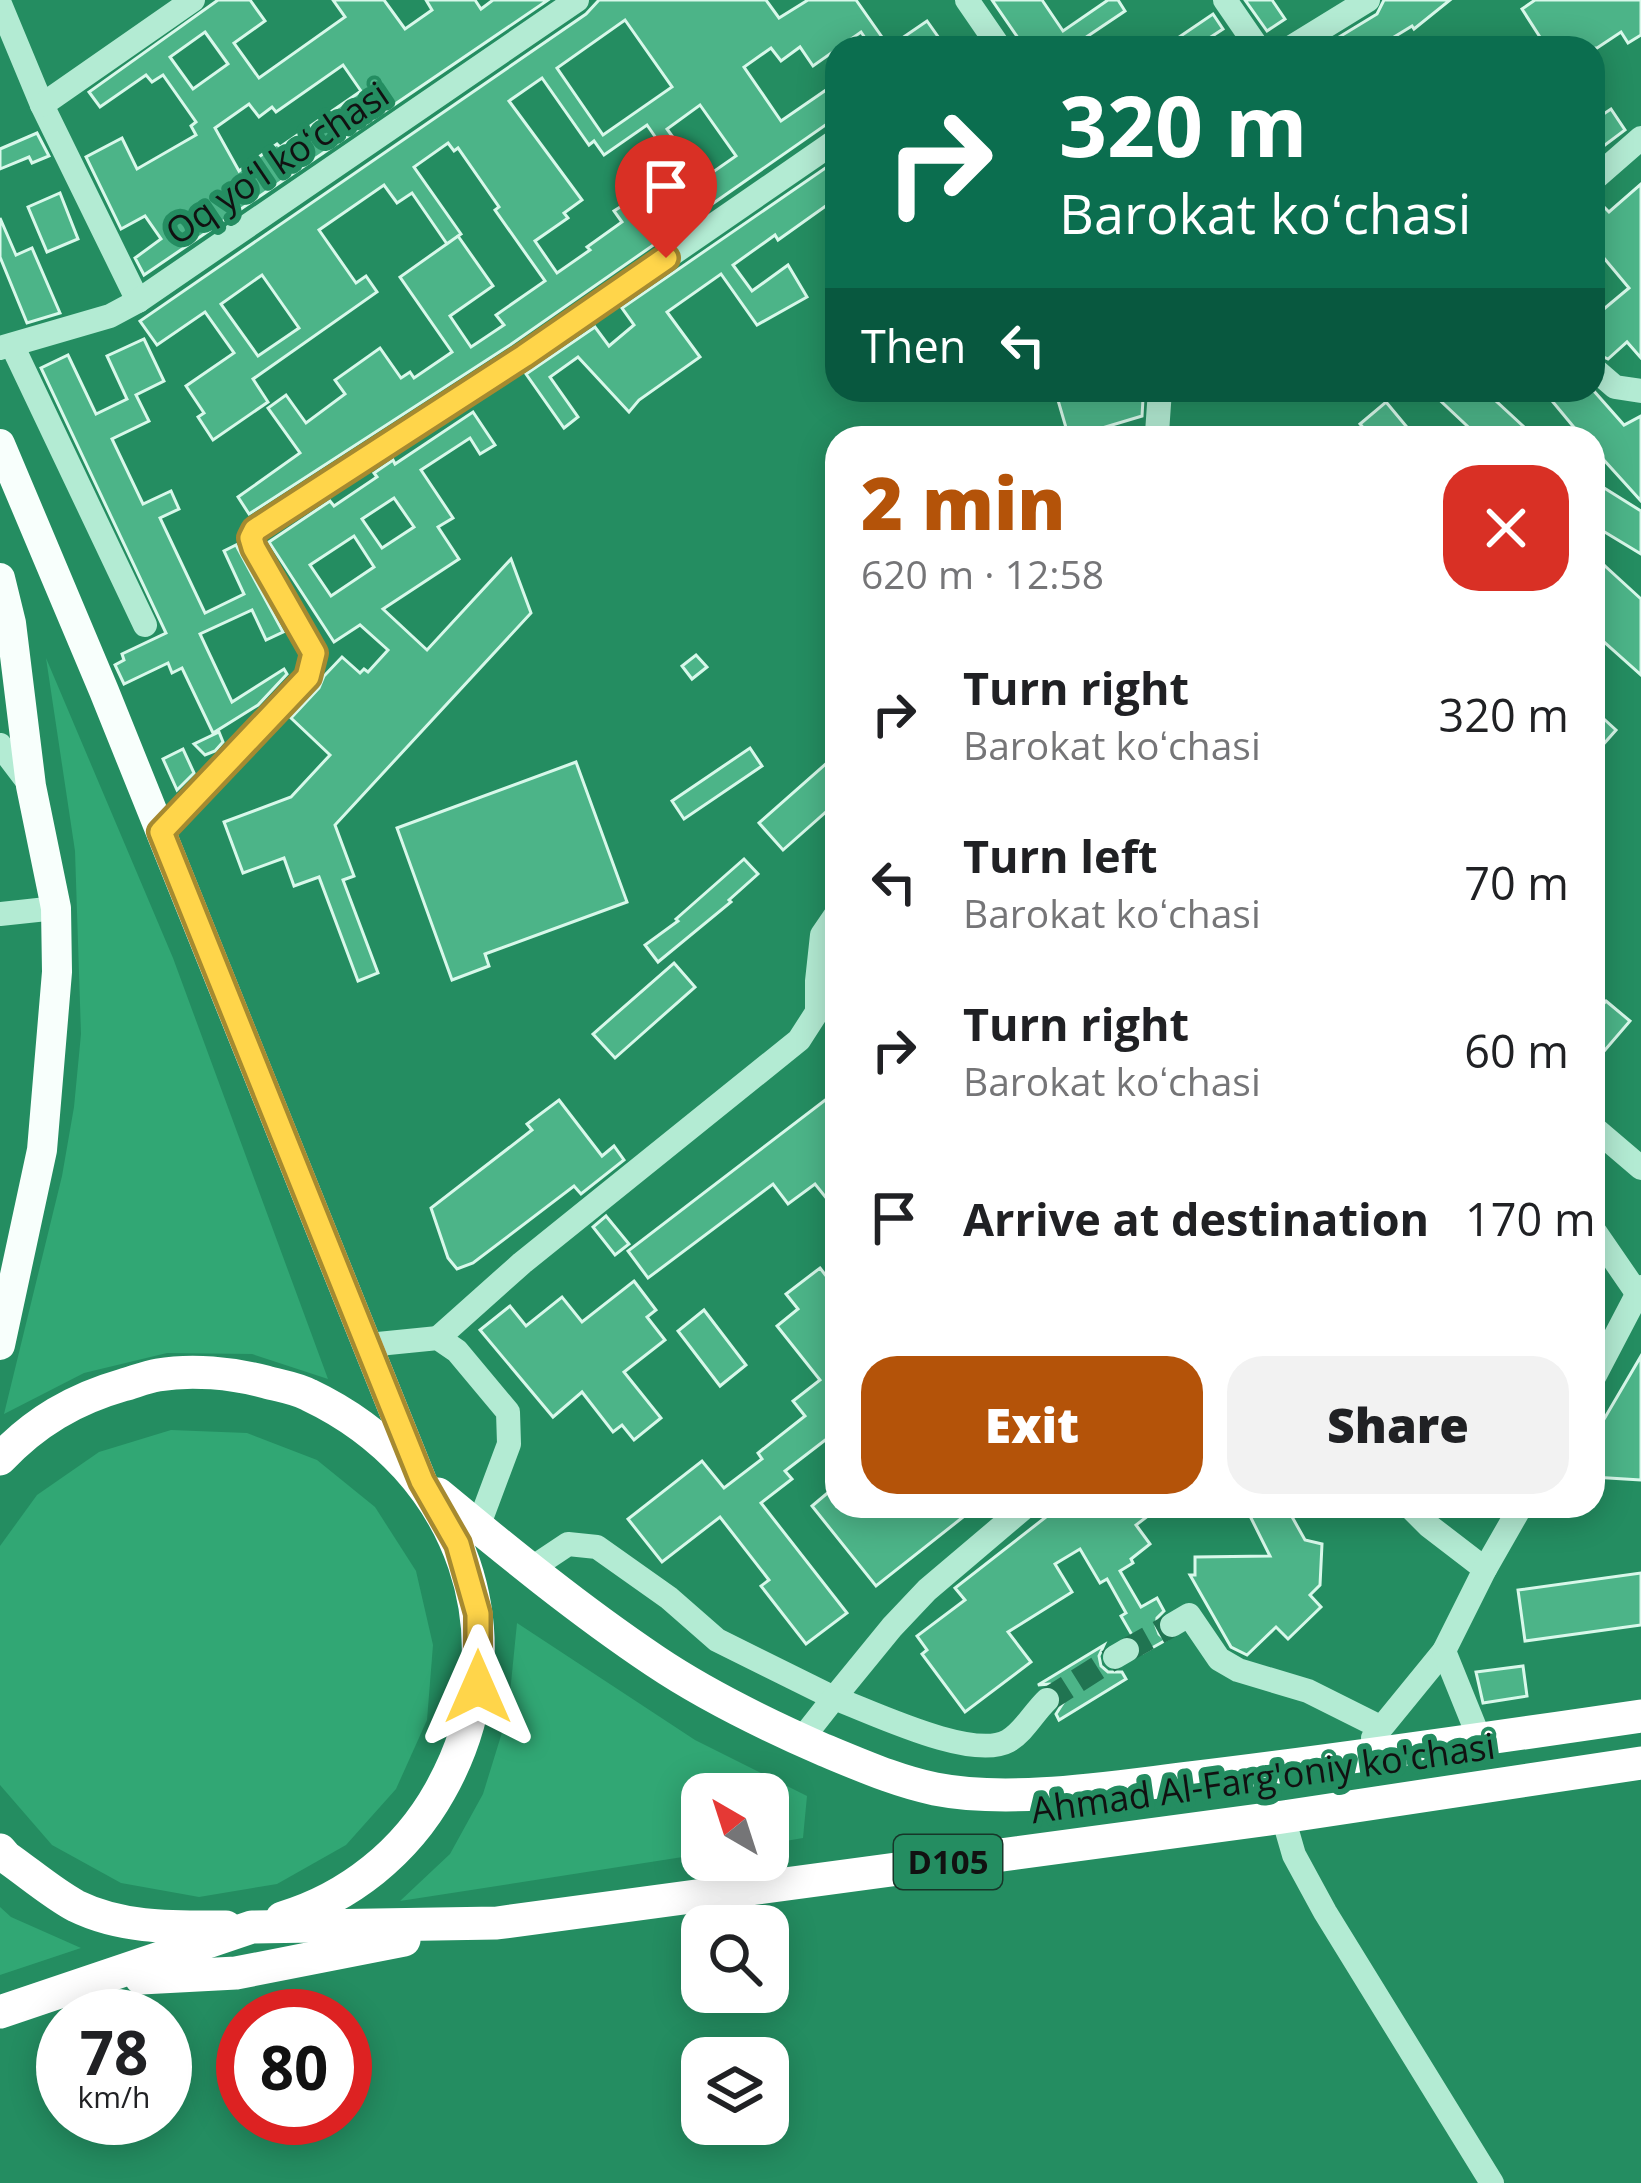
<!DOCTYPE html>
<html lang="en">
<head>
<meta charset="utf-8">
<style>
	:root { --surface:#fff; --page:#f2f2f2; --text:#202124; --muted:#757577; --accent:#b45309 }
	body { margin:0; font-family:"Open Sans",sans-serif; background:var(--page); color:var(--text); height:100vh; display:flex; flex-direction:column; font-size:45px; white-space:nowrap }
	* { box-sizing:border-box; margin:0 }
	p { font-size:39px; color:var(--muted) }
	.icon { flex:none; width:66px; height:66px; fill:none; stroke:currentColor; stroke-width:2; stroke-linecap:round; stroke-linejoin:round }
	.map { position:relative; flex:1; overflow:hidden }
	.sheet { position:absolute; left:825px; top:426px; width:780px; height:1092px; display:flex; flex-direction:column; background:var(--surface); border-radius:36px; box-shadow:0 6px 30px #0003 }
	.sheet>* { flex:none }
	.guide { position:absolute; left:825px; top:36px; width:780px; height:366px; border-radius:36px; box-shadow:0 6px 30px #0003; background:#0b6e4f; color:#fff; overflow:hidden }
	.needle { width:78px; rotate:321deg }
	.buttons { position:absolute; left:681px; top:1773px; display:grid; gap:24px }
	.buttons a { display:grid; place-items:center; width:108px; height:108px; border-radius:24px; background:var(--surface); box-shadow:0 6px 30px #0003; font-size:60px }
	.speed { position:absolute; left:36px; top:1989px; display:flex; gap:24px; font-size:60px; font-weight:700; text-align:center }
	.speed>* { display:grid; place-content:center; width:156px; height:156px; border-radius:50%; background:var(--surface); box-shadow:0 6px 30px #0003; line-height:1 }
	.speed small { font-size:30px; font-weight:400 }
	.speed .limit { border:18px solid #d22; background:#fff; color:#111 }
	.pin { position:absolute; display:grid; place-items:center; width:102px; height:102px; color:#fff; margin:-123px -51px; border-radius:50% 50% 50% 0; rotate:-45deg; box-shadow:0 0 12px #0007 }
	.pin .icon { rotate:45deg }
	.me { position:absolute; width:132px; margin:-66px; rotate:0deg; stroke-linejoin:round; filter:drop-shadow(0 0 9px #0008) }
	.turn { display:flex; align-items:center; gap:42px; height:252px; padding:0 36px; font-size:54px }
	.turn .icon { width:156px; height:156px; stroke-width:2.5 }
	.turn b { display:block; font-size:84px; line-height:102px }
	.then { display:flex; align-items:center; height:114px; padding:0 36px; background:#0003; gap:24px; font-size:45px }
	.round { display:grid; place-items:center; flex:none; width:126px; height:126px; border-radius:36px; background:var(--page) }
	.head { display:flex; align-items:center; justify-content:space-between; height:204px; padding:0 36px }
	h1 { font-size:72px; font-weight:800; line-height:90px; color:var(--accent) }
	.button { display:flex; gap:24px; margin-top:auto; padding:24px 36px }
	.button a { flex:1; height:138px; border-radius:36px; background:var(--accent); color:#fff; font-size:48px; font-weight:800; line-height:138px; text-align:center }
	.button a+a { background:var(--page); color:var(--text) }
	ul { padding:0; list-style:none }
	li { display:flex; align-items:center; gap:36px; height:168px; padding:0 36px }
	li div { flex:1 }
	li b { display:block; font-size:45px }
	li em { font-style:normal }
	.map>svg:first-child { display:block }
</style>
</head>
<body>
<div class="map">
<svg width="1641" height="2183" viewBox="0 0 1641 2183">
	<rect width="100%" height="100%" fill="#248d61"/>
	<g fill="#31a774">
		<path d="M46 658 173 958 328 1379 252 1354 167 1353 84 1373 4 1414 62 1176 74 1107 81 1034 75 851Z"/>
		<path d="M171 1430 247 1433 317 1460 375 1507 416 1571 433 1645 427 1720 396 1789 346 1845 277 1884 199 1897 121 1883 52 1845 0 1785V1546L37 1495 99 1452Z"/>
		<path d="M517 1623 695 1740 807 1796 803 1838 768 1844V1794H702V1854L400 1901 450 1854 483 1794 508 1713Z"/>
		<path d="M0 1907 11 1917 81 1948 0 1975Z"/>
	</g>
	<g fill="#4cb488" stroke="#d8f8ea" stroke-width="3" fill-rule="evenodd">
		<path d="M218 0H250L265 21 234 43 259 78 345 17 333 0H384L405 29 432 10 426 0H475L481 9 493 0H548L144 275 135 258 161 239 145 216 121 229 86 157 122 138 137 169 196 135 191 126 196 122 163 75 152 82 146 75 100 107 89 92ZM205 32 228 64 193 89 170 57ZM343 65 361 91 280 147 277 144 239 171 215 128 249 104 259 117 272 107 276 112Z"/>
		<path d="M599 0H766L779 18 808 0H856L889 47 927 21 946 48H872L861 32 813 66 800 47 781 61 771 48 744 67 781 121 829 88 837 101V117L510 345 249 514 238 497 300 453 268 408 286 395 306 423 345 394 335 380 380 348 401 378 410 372 414 378 452 352 400 277 458 236 447 244 412 193 397 203 384 185 319 230 356 283 366 276 377 292 253 379 268 402 213 440 198 417 204 413 186 386 234 353 205 312 157 345 140 321 586 14ZM625 20 672 87 603 135 557 68ZM542 78 589 145 594 141 604 155 647 125 694 193 659 218 630 176 617 186 628 202 614 211 622 222 587 247 590 250 557 273 535 241 568 218 564 213 582 200 509 101ZM700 105 736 156 703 179 667 129ZM448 143 454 151 458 148 499 207 495 210 545 281 496 315 504 325 471 347 450 316 493 286 458 236 461 234 414 167ZM262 275 299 328 258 356 221 304Z"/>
		<path d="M992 0H1042L1063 31 1108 0H1118L1125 11 1070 48H1025Z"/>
		<path d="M1245 0H1272L1285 19 1267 31Z"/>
		<path d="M1384 0H1450L1414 29 1412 26 1376 48H1362L1357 40 1346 48H1321L1377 14Z"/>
		<path d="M1535 0H1641V35L1628 43 1621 32 1597 48H1547L1522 9Z"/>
		<path d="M1213 14 1223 29 1194 48H1163Z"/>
		<path d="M1611 109 1625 130 1593 154V121Z"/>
		<path d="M37 133 49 156 32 163 29 157 0 169V149Z"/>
		<path d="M837 160V198L778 240 775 235 733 265 752 291 788 265 807 297 757 325 721 274 667 312 700 357 639 400 629 412 578 357 550 377 578 417 564 428 526 374 595 327 609 346 634 325 622 308Z"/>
		<path d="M1641 184V358L1627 342 1608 359 1593 352V318L1629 288 1593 245V196L1609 212Z"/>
		<path d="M60 193 78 239 47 252 28 207Z"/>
		<path d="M0 218 16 255 32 248 60 313 27 323 0 257Z"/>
		<path d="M144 339 164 381 136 395 149 421 112 439 143 504 171 491 179 509 160 518 205 613 244 594 224 551 236 545 283 632 266 640 252 610 200 634 232 702 284 669 287 674 258 705 213 733 182 668 172 673 168 663 124 684 115 665 124 660 122 654 166 633 41 368 68 355 96 414 127 399 107 356Z"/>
		<path d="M1055 390H1140L1143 399 1142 416 1069 438Z"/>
		<path d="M1429 390H1484L1536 438H1480Z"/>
		<path d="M1543 390H1593L1624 425 1641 416V501L1593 448V438L1582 437Z"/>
		<path d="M1386 402 1416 438H1372L1360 424Z"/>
		<path d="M473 412 495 445 480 454 470 438 421 470 453 518 438 527 459 559 383 609 427 650 511 559 531 613 335 825 354 876 343 880 378 973 358 981 319 877 294 886 284 858 243 873 224 822 291 797 330 755 291 718 319 688 324 676 342 657 360 673 364 669 368 672 388 650 360 625 334 642 269 542 330 501 334 506 377 477 374 473 393 460 395 464ZM394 498 414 527 382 548 362 519ZM354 536 374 567 331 596 310 565Z"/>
		<path d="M1593 481 1641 511V554L1593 525Z"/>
		<path d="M1605 566 1641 599V675L1593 632V580Z"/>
		<path d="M696 655 707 667 692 679 682 666Z"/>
		<path d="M1593 709 1616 730 1593 756Z"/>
		<path d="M219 732 223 742 215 751 205 755 194 744Z"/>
		<path d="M750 748 762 766 684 819 672 801Z"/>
		<path d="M183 749 194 773 177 790 163 759Z"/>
		<path d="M837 754V802L783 850 759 823Z"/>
		<path d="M576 762 627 902 485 954 489 966 452 980 397 828Z"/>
		<path d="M744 859 758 874 729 900 731 902 658 962 645 945 678 921 676 919Z"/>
		<path d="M674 963 695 987 615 1058 593 1034Z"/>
		<path d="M1606 1001 1630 1021 1593 1064V1016Z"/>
		<path d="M837 1091V1191L827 1199 815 1184 788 1204 773 1184 648 1278 628 1251Z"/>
		<path d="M559 1100 602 1156 614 1146 624 1160 581 1194 574 1186 473 1263 457 1269 448 1258 431 1208 532 1130 527 1124Z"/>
		<path d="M606 1216 629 1244 615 1255 593 1227Z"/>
		<path d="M820 1268 837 1290V1431L785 1471 792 1479 761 1503 847 1613 806 1644 761 1586 769 1580 720 1517 662 1562 628 1519 702 1461 724 1488 762 1459 758 1453 805 1416 793 1401 820 1380 777 1326 798 1309 786 1294Z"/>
		<path d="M634 1281 656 1310 647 1317 665 1340 624 1372 661 1418 634 1440 622 1425 613 1432 582 1392 553 1417 480 1330 510 1306 526 1326 562 1297 582 1322Z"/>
		<path d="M704 1310 746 1365 720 1386 678 1331Z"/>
		<path d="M1641 1356V1480L1593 1477V1438Z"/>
		<path d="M837 1485V1506H977L876 1586 812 1506Z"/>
		<path d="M1060 1506H1161L1136 1525 1150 1544 1131 1559 1133 1563 1120 1571 1141 1607 1157 1598 1164 1611 1157 1618 1156 1626 1159 1634 1166 1640 1143 1653 1141 1641 1132 1635 1121 1616 1126 1613 1107 1579 1100 1583 1080 1549 1055 1564 1072 1592 1008 1632 1031 1662 965 1712 922 1654 927 1650 917 1636 965 1600 955 1588Z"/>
		<path d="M1245 1506H1286L1305 1540 1322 1544 1320 1585 1310 1595 1321 1607 1288 1639 1276 1627 1247 1655 1231 1647 1190 1575H1195V1557L1270 1556Z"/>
		<path d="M1641 1573V1625L1525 1641 1518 1590Z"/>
		<path d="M1104 1645 1099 1656 1101 1666 1108 1672H1122L1126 1679 1059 1720 1056 1714 1063 1703 1059 1689 1050 1684 1038 1685Z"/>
		<path d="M1523 1666 1527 1696 1483 1703 1476 1672Z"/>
	</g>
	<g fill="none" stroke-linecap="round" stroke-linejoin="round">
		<g stroke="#207451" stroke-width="24" stroke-dasharray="24 12" stroke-linecap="butt">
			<path d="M1127 1650 1172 1625"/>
			<path d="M1047 1700 1115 1657"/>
		</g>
		<g stroke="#b3ebd3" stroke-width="24">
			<path d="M967 0 1000 48"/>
			<path d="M1225 0 1258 48"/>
			<path d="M0 4 42 105 138 301"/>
			<path d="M1290 48 1368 0"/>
			<path d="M42 105 193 0"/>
			<path d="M1593 180 1641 138"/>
			<path d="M12 345 145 625"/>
			<path d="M0 348 110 316 138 301 577 0"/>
			<path d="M1593 368 1615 387 1641 391"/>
			<path d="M1157 433 1160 390"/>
			<path d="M0 745 31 786"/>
			<path d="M161 832 307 677 314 653 254 548 251 538 255 530 524 356 837 140"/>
			<path d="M0 914 56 908"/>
			<path d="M1593 1127 1641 1168"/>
			<path d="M1593 1229 1637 1293"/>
			<path d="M438 1338 522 1263 799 1040 817 1012V981L822 935 837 913"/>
			<path d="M368 1345 438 1338 457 1351 508 1412 509 1444 478 1527"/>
			<path d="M1593 1379 1641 1287"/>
			<path d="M1409 1506 1429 1526 1485 1569"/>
			<path d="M529 1570 568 1544 597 1547 669 1598 717 1640 834 1698 892 1627 927 1590 1026 1506"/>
			<path d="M1172 1625 1189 1615 1219 1659 1238 1670 1308 1691 1380 1727"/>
			<path d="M1115 1657 1127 1650"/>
			<path d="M1373 1738 1444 1651"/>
			<path d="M801 1740 834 1698C872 1712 972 1761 1008 1741 1024 1732 1034 1712 1047 1700"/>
			<path d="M1480 1740 1444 1651 1485 1569 1521 1506"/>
			<path d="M1283 1817 1294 1855 1325 1912 1492 2183"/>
		</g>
		<g stroke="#f8fffc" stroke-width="30">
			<path d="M0 444 104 691 422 1481"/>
			<path d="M0 578 11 623 31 786 56 908 57 972 42 1150 0 1345"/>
		</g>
		<g stroke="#fff" stroke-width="33">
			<path d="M0 1459C35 1422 74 1399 123 1385 134 1382 146 1377 158 1375 192 1369 232 1373 266 1382 280 1386 296 1388 309 1395 463 1468 525 1640 440 1791 406 1852 349 1898 282 1918"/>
			<path d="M438 1494C508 1552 579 1610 655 1661 707 1696 767 1725 824 1750 861 1765 896 1781 935 1789 1011 1804 1113 1787 1190 1778 1341 1760 1491 1738 1641 1716"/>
			<path d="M0 1850 6 1857C29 1873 52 1893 76 1906 123 1929 175 1927 226 1927"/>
			<path d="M141 1978 236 1973 404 1940"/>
			<path d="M0 2012 252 1927 497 1923 1283 1817 1641 1763"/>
		</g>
	</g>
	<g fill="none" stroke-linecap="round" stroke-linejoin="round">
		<g stroke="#a68a30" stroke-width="30">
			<path id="route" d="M478 1687V1614L458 1544 422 1481 161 832 308 677 314 653 254 548 251 538 255 530 524 356 666 258"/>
		</g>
		<use href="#route" stroke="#ffd54a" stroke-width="21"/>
	</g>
	<g text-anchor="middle" stroke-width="12" stroke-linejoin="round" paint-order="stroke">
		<rect fill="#248d61" stroke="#173629" stroke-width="3" x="894" y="1835" width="108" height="54" rx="9"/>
		<g font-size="33" font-weight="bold" fill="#111">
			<text x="948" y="1874">D105</text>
		</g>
		<g font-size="36" fill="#111" stroke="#248d61">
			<text transform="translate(277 163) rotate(-34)" y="13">Oq yoʻl koʻchasi</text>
			<text transform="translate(1263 1778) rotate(-8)" y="13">Ahmad Al-Farg'oniy ko'chasi</text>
		</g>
	</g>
</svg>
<div class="buttons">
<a><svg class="needle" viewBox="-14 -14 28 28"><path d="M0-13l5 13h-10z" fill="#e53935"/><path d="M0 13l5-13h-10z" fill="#757577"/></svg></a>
<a><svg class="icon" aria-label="search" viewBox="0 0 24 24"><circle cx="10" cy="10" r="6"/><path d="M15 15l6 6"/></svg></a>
<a><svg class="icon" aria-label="layers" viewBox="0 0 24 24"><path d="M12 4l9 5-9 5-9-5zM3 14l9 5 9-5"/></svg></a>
</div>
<div class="speed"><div>78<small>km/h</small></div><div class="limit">80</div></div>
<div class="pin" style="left:666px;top:258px;background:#d93025"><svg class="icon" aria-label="arrive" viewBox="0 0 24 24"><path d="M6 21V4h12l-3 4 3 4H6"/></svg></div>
<svg class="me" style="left:478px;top:1687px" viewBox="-20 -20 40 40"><path d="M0-17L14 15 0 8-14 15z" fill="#ffd54a" stroke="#fff" stroke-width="4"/></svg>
<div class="guide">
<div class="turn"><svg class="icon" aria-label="right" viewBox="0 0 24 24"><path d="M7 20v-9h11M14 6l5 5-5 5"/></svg><div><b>320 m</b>Barokat koʻchasi</div></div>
<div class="then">Then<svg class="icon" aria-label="left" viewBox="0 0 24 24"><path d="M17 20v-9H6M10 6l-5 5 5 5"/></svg></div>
</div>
<section class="sheet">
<div class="head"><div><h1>2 min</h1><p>620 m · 12:58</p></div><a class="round" style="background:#d93025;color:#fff"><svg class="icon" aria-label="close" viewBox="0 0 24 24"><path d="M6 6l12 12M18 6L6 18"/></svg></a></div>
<ul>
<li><svg class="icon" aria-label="right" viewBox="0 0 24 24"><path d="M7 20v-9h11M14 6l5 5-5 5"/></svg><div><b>Turn right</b><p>Barokat koʻchasi</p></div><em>320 m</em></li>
<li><svg class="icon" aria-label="left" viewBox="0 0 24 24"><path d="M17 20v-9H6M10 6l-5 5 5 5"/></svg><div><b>Turn left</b><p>Barokat koʻchasi</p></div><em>70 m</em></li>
<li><svg class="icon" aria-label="right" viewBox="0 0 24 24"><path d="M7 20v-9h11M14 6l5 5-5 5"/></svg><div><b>Turn right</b><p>Barokat koʻchasi</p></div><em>60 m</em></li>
<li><svg class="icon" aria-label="arrive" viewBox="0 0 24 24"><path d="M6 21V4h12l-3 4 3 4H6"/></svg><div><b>Arrive at destination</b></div><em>170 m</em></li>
</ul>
<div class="button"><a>Exit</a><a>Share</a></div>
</section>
</div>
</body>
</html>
